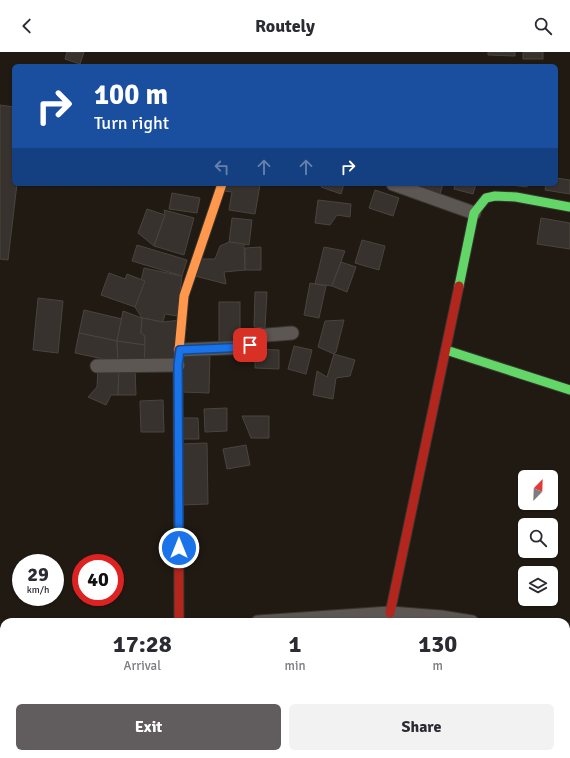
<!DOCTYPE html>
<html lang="en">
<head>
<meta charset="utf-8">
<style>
	:root { --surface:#fff; --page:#f2f2f3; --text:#2b2b33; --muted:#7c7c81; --accent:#615d5e }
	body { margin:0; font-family:Signika,sans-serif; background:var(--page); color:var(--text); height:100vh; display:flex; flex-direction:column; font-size:15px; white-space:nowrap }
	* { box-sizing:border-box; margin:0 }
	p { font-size:13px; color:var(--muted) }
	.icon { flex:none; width:22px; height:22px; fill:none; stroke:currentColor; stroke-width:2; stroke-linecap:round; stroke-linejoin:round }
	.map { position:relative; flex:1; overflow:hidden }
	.sheet { position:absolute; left:0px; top:566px; width:570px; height:140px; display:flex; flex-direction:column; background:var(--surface); border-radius:12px 12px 0 0; box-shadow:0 1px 3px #0004 }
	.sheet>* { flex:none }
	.banner { position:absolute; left:12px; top:12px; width:546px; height:122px; border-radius:6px; box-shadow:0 1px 3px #0004; background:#1a4fa0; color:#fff; overflow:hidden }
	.needle { width:26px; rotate:23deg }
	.controls { position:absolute; left:518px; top:418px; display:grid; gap:8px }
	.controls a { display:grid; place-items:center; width:40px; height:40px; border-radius:6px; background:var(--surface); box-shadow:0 1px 3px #0004; font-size:20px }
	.speed { position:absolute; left:12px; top:502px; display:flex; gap:8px; font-size:20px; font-weight:700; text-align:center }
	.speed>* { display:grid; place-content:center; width:52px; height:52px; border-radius:50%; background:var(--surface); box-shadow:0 1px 3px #0004; line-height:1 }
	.speed small { font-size:10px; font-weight:400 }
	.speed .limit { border:6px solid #d22; background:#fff; color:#111 }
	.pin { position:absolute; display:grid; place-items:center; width:34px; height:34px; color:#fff; margin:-17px; border-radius:8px; box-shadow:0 2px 6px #0006 }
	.me { position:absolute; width:44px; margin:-22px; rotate:0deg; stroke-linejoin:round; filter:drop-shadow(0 0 3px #0008) }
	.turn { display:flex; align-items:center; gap:14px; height:84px; padding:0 16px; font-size:18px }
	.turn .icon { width:52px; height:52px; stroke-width:2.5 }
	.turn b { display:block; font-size:28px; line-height:34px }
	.lanes { display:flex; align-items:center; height:38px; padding:0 16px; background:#0003; justify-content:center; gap:20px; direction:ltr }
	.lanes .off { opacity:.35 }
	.eta { display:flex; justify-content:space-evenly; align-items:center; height:68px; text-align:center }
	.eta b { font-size:24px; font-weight:800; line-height:28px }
	.cta { display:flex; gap:8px; margin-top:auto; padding:8px 16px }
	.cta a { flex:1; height:46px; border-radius:6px; background:var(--accent); color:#fff; font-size:16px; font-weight:800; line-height:46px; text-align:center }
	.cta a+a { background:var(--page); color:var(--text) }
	header { display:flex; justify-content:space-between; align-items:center; height:52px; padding:0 16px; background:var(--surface); font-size:18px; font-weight:800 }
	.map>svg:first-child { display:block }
</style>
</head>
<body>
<header><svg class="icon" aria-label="back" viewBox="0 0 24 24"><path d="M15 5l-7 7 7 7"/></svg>Routely<svg class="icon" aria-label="search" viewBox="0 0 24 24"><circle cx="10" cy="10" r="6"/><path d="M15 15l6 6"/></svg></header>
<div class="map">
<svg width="570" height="706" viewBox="0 0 570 706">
	<rect width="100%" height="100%" fill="#201a13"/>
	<path fill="#273528" d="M0 596H4V702H29L30 706H0Z"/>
	<g fill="#37322d" stroke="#4a443e">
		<path d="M67 0H84L80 12 65 7Z"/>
		<path d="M488 0H515V4L488 3Z"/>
		<rect x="523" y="0" width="20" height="7"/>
		<path d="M0 53 14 55V132H17L8 208 0 207Z"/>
		<path d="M556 126 570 128V142L545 138 546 132H556Z"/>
		<path d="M225 132 260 133 255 162 229 158 232 140 223 139Z"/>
		<path d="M322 132H344L341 142 321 135Z"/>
		<path d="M423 132H443L440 142 422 136Z"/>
		<path d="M455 132H476L473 142 454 137Z"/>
		<path d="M503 132H528L527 135Z"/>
		<path d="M375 138 399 146 393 164 369 156Z"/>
		<path d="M172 141 200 146 197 161 169 157Z"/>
		<path d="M318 148 351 152 350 165 337 163 330 173 315 171Z"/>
		<path d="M147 157 165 163 154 194 138 181Z"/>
		<path d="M164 158 194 166 184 203 154 194 165 163Z"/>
		<path d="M232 166 252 168 249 193 229 190Z"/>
		<path d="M541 166 570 171V197L537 192Z"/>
		<path d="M362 188 385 194 379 218 355 211Z"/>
		<path d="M229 190 244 192 245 218 224 220 226 232 195 224 201 207H215L220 194Z"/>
		<path d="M137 193 187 208 182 224 132 209Z"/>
		<path d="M261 195V218H245V196Z"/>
		<path d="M324 195 345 199 332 234 315 232Z"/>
		<path d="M341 210 356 215 347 240 332 234Z"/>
		<path d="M144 216 182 224 177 264 165 262 163 270 142 266 135 255Z"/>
		<path d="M109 221 125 227 127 222 145 229 135 255 101 243Z"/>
		<path d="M310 231 326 234 319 266 304 263Z"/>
		<path d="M255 240H267L265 276 254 275Z"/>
		<path d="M38 246 63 249 58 301 33 298Z"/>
		<rect x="219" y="250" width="21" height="44"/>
		<path d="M84 258 122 267 117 289 79 281Z"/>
		<path d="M123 259 142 266 141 281 145 284V293L117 289Z"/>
		<path d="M142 266 163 270 181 268 177 312H144L145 284 141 281Z"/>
		<path d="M344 268 336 300 334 302 318 295 325 269Z"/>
		<path d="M79 281 117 289 118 310 75 301Z"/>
		<path d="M117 289 145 293 144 312 118 310Z"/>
		<path d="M294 294 312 298 306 322 288 317Z"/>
		<path d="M255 297 279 298V317L255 316Z"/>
		<path d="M182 299 210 300 209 341 181 340Z"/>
		<path d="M334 302 355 308 350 324 336 326 333 347 313 343 317 319 327 325Z"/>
		<path d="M98 315H119L118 343H111L106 353 88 345 97 335Z"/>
		<path d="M119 315 135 316 136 343H118Z"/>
		<path d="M163 348 164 380H141L140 349Z"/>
		<path d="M227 356V379L205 380 204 357Z"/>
		<path d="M242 364H269V386H251Z"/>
		<path d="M181 366H198L199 387H182Z"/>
		<path d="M207 391 208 452 182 453 181 392Z"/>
		<path d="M246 393 250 413 227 417 223 397Z"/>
		<path d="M566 598 570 600V634L566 632Z"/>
		<path d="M566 677H570V706H561L562 702H566Z"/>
		<path d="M517 702H539L538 706H525Z"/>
	</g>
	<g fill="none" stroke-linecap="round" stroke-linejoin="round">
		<g stroke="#393530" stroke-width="8">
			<g id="lane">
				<path d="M1 649 4 665"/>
				<path d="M11 702 12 706"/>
			</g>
		</g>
		<g stroke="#393530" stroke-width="15">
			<g id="street">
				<path d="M393 132 474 161"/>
				<path d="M180 298 249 295 254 284 292 281"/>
				<path d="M97 314 178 313"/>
				<path d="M258 570 390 561 441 565 472 570"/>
				<path d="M566 586 570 587"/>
				<path d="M0 587H4"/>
			</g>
		</g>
		<g stroke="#393530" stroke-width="11">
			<g id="fast">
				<path d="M459 234 474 161 486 146 495 144 516 145 570 155"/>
				<path d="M446 298 570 338"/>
			</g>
		</g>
		<g stroke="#393530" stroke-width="11">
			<path id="slow" d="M179 298 184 244 222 132"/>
		</g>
		<g stroke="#393530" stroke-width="11">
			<g id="jam">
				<path d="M390 561 459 234"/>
				<path d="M179 570 178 313 179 298"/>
			</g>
		</g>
		<use href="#lane" stroke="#5c5752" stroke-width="6"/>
		<use href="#street" stroke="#5c5752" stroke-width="13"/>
		<use href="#fast" stroke="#63d668" stroke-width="9"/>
		<use href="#slow" stroke="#ff974d" stroke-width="9"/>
		<use href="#jam" stroke="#b3261e" stroke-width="9"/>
	</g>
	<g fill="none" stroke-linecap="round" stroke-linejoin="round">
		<g stroke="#114b97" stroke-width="10">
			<path id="route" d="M179 496 178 313 180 298 249 295 250 293"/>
		</g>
		<use href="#route" stroke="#1a73e8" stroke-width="7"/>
	</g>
</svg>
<div class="controls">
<a><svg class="needle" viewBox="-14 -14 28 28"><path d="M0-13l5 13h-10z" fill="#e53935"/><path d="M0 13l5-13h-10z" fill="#7c7c81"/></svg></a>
<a><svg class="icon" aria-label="search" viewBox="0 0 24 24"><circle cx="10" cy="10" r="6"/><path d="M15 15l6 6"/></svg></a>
<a><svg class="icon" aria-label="layers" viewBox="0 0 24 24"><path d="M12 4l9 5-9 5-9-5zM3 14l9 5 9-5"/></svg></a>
</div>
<div class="speed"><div>29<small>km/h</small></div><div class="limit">40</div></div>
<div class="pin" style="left:250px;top:293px;background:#d93025"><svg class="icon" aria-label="arrive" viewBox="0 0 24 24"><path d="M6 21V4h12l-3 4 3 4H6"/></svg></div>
<svg class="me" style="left:179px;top:496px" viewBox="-20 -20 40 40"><circle r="17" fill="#1a73e8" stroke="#fff" stroke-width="3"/><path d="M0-11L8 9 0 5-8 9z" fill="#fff"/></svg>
<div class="banner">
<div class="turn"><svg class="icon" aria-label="right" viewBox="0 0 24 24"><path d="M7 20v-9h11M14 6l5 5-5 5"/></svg><div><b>100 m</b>Turn right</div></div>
<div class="lanes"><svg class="icon off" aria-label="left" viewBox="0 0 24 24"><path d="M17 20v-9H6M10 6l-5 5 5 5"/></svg><svg class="icon off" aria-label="ahead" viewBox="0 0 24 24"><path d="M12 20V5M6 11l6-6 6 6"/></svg><svg class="icon off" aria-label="ahead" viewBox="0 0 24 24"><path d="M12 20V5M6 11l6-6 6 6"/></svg><svg class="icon" aria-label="right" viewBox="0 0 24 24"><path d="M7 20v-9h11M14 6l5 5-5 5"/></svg></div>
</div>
<section class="sheet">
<div class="eta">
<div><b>17:28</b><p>Arrival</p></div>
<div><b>1</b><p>min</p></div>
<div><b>130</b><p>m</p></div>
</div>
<div class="cta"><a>Exit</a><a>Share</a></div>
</section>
</div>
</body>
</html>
